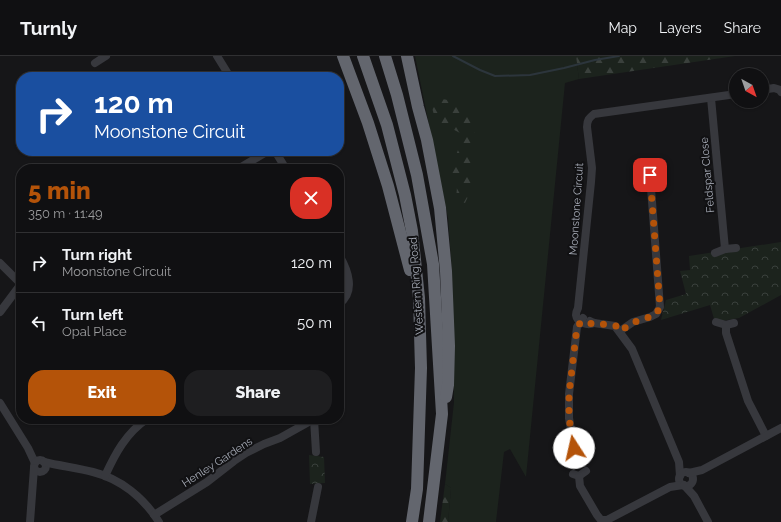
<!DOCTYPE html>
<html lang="en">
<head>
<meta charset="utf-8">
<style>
	:root { --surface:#101012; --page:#1e1e20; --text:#f1f3f6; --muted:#9c9d9f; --line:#303032; --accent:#b45309 }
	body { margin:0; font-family:Raleway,sans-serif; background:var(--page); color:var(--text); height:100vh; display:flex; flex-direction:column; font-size:15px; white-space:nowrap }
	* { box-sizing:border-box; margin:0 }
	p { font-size:13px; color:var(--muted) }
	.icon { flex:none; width:22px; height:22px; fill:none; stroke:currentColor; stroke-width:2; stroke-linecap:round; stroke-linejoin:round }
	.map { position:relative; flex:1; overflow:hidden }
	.details { position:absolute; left:16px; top:108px; width:328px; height:260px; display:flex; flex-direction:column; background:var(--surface); border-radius:16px; box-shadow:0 1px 3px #0004,0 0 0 1px var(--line) }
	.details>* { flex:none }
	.hud { position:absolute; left:16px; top:16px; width:328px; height:84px; border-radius:16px; box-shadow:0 1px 3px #0004,0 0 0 1px var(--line); background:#1a4fa0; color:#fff; overflow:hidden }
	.needle { width:26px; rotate:140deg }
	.tools { position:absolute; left:729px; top:12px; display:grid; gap:8px }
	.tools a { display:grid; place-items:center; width:40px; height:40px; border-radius:50%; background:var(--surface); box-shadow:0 1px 3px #0004,0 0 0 1px var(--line); font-size:20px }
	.pin { position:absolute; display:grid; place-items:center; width:34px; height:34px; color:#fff; margin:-17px; border-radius:8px; box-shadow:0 2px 6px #0006 }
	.me { position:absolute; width:44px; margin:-22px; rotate:350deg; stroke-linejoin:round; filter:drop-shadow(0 0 3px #0008) }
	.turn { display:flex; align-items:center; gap:14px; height:84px; padding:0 12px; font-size:18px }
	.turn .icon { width:52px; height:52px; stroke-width:2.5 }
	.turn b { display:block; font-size:28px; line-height:34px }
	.round { display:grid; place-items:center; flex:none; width:42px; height:42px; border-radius:16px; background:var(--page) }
	.summary { display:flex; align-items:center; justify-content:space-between; height:68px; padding:0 12px }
	h1 { font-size:24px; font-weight:800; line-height:30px; color:var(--accent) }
	.cta { display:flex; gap:8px; margin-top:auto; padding:8px 12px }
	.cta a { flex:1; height:46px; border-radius:16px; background:var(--accent); color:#fff; font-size:16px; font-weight:800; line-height:46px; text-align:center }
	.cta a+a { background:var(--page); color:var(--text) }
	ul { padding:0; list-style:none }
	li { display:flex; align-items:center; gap:12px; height:60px; padding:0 12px; border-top:1px solid var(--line) }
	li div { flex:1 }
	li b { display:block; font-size:15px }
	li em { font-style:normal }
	header { display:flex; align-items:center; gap:24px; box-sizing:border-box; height:56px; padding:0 20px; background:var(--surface); border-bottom:1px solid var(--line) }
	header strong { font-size:19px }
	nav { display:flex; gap:22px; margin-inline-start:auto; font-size:14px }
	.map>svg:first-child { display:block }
</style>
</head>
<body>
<header>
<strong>Turnly</strong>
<nav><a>Map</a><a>Layers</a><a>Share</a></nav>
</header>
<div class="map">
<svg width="781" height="466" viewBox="0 0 781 466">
	<defs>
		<pattern id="forest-firs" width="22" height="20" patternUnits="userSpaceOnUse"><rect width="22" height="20" fill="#1c231d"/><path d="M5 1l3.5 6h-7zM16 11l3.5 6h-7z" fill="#3a403c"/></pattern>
		<pattern id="park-crowns" width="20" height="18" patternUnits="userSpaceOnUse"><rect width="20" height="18" fill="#1c231d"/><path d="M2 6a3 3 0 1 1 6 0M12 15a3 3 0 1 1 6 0" fill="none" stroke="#3a403c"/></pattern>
	</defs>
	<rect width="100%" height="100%" fill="#161618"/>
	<path fill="#1c231d" d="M415 0H576L579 23 565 27 526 421 510 393 504 396 496 466H448L451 432 445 428 454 346 452 217 448 162Z"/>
	<g fill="url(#forest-firs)">
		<path d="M576 0H735L579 23Z"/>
		<path d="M442 43 461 46 472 62 475 79 469 95 478 104 473 118 476 124 465 147 456 144 457 131 448 119 460 89V77L443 68 436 66 431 48Z"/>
		<path d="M445 428 451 432 448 466H440Z"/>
	</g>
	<g fill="url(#park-crowns)">
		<path d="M781 186V239L739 262 715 266 710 249 661 264 666 244 686 238 680 215 690 214 689 200Z"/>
		<path d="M309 399 324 401 325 427 310 428Z"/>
	</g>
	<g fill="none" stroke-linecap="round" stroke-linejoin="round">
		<path stroke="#2c353c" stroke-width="2" d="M453 0 480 14 495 20 530 19 564 12 595 4 619 0"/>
		<g stroke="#37383d" stroke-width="8">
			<path d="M217 0 230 21"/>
			<path d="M95 7 106 0"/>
			<path d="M762 34 774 32 780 34 781 36"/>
			<path d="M711 42 725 193"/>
			<path d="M275 95 286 113"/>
			<path d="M238 113 268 95"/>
			<path d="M640 120 661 118"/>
			<path d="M715 197 725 193 736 192"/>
			<path d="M339 199C348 214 356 236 339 248"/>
			<path d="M0 207 21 228"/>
			<path d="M0 256 21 228"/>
			<path d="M590 265 594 267 615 270 632 293 679 406 680 420"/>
			<path d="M716 266 726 269 734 267"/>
			<path d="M594 267C588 270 577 267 576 259 576 256 577 254 578 252L591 126 592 112 587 71C587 64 589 62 594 58L736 38"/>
			<path d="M726 269V277L748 345 766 380"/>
			<path d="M620 275 633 266 650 261 656 258 660 251 650 119"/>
			<path d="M0 347 28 392 35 407"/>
			<path d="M314 363 316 396"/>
			<path d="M574 392 569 362V338L577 271 583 262"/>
			<path d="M563 395 584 391"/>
			<circle cx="40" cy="410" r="6"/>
			<path d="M44 406C61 410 77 412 93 416 121 423 144 442 159 466"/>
			<circle cx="686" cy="423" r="7"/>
			<path d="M689 417 702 414 781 372"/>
			<path d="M573 418 579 420 586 415"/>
			<path d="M105 420C115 398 126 377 147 363"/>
			<path d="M579 420 580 430 597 459 601 464H607L670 431 683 429"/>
			<path d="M684 429 694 440 708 466"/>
			<path d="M154 459 207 426 234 405 246 397 264 388 280 382 314 363"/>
			<path d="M30 466 34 412"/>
			<path d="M311 466 318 431"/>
		</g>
		<g stroke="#63666e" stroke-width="12">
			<path d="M343 0 368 67 388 130 410 214"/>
			<path d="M363 0 387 69 405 139 412 175 419 242 421 312 417 433 412 466"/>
			<path d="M385 0 397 39 417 119 433 208 442 358 429 466"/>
			<path d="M407 0 418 51 427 84 440 152 446 215 449 290 448 329 446 341"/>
		</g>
	</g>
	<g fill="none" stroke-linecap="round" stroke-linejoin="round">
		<path stroke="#b45309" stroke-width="7" stroke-dasharray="0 12.6" d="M574 392 569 362V338L577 271 581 266 588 268 594 267 616 270 620 275 634 266 650 261 656 258 660 251 650 119"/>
	</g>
	<g text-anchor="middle" stroke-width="4" stroke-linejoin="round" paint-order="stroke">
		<g font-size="11" fill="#a8adb8" stroke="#111113">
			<text transform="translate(707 119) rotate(-95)" y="4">Feldspar Close</text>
			<text transform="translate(576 153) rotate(-86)" y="4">Moonstone Circuit</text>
			<text transform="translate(416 230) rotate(-94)" y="4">Western Ring Road</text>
			<text transform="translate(217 406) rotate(-33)" y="4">Henley Gardens</text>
		</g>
	</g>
</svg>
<div class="tools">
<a><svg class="needle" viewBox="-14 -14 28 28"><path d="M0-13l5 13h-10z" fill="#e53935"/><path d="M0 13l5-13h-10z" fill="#9c9d9f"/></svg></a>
</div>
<div class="pin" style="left:650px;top:119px;background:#d93025"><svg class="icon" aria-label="arrive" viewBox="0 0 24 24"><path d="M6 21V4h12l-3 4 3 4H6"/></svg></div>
<svg class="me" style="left:574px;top:392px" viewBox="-20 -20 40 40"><circle r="19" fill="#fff"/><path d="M0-13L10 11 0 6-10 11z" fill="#b45309"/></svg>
<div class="hud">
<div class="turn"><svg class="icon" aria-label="right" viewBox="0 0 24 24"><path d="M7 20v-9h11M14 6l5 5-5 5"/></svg><div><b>120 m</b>Moonstone Circuit</div></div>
</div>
<section class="details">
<div class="summary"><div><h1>5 min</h1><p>350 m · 11:49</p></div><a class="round" style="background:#d93025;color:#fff"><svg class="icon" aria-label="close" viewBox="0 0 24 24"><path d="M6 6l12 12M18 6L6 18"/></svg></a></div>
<ul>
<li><svg class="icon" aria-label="right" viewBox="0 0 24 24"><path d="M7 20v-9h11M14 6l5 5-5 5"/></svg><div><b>Turn right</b><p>Moonstone Circuit</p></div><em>120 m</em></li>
<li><svg class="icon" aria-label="left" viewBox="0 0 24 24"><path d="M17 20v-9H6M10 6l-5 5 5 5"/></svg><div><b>Turn left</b><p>Opal Place</p></div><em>50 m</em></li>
</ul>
<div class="cta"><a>Exit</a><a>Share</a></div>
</section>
</div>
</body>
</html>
